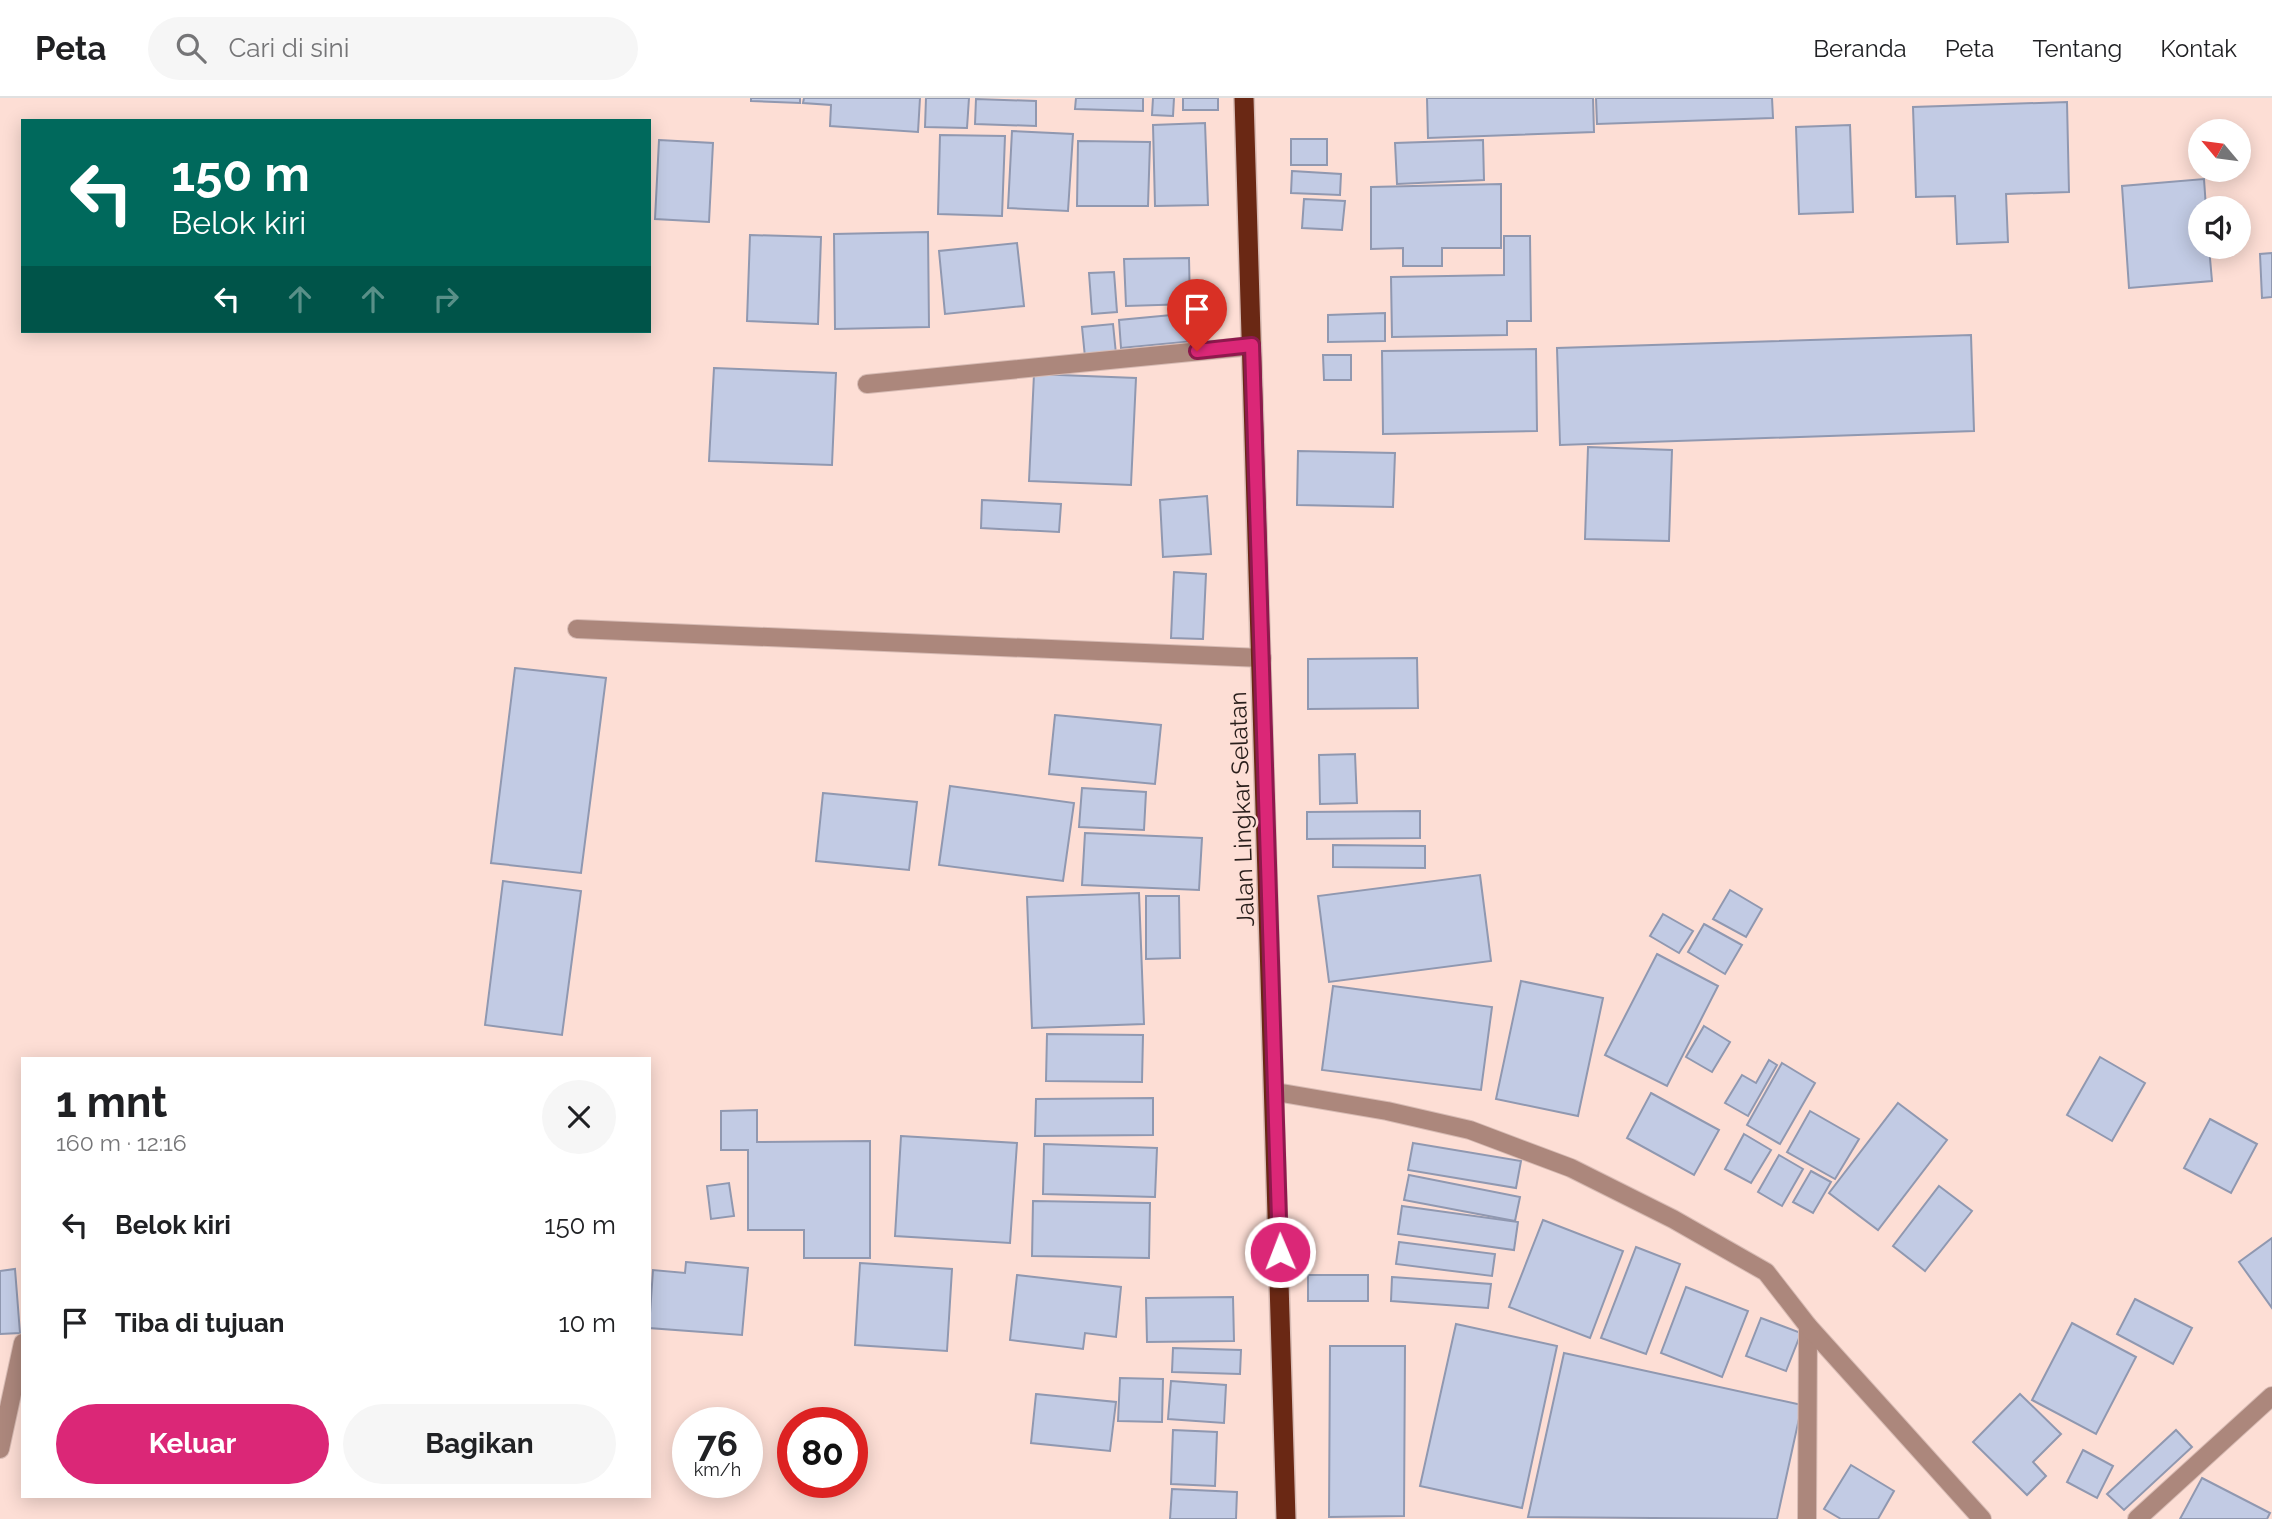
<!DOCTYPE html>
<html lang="id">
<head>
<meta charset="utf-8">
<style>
	:root { --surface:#fff; --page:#f6f6f6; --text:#202124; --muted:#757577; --line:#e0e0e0; --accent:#db2777 }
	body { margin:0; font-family:Raleway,sans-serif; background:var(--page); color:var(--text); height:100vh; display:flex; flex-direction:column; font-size:26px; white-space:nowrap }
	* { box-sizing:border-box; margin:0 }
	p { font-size:23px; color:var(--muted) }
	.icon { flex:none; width:38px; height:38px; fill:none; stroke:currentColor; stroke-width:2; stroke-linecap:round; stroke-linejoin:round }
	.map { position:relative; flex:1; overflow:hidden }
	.side { position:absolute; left:21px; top:959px; width:630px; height:441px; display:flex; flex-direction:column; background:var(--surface); border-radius:0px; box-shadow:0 4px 18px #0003 }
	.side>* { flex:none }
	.hud { position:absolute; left:21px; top:21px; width:630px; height:214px; border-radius:0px; box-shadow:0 4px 18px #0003; background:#00695c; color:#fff; overflow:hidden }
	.needle { width:46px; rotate:299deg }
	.buttons { position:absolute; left:2188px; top:21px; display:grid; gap:14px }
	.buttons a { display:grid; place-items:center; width:63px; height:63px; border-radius:50%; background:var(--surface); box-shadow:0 4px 18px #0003; font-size:35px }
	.speed { position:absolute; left:672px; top:1309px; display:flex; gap:14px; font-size:35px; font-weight:700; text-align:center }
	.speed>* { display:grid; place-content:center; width:91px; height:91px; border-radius:50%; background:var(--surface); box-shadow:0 4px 18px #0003; line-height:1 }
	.speed small { font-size:18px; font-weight:400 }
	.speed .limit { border:10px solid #d22; background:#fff; color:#111 }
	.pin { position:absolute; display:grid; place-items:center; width:60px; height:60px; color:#fff; margin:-72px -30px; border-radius:50% 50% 50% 0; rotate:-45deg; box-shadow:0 0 7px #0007 }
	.pin .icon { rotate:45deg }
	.me { position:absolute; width:77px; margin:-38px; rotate:359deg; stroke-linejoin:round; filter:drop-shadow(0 0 5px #0008) }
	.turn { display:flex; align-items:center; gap:24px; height:147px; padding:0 35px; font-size:32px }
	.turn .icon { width:91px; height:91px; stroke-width:2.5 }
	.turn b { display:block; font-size:49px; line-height:60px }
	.lanes { display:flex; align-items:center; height:66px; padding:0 35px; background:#0003; justify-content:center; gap:35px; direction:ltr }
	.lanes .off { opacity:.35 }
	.round { display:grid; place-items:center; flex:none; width:74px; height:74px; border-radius:37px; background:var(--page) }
	.summary { display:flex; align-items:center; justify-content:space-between; height:119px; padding:0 35px }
	h1 { font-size:42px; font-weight:700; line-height:52px }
	.button { display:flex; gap:14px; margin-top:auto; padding:14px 35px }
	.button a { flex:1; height:80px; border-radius:42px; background:var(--accent); color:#fff; font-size:28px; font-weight:700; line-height:80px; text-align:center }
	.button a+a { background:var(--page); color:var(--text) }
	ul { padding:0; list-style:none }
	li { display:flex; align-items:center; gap:21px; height:98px; padding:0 35px }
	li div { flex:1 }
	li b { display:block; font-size:26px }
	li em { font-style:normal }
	header { display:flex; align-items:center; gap:42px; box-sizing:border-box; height:98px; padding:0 35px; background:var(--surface); border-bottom:2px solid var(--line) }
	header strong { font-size:33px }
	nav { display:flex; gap:38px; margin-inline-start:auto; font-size:24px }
	.search { width:490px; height:63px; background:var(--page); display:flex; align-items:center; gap:18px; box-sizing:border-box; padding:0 24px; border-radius:38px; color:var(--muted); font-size:26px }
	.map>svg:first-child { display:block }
</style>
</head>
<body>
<header>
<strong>Peta</strong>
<div class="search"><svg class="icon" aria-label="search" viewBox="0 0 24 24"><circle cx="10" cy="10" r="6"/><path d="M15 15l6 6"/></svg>Cari di sini</div>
<nav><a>Beranda</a><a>Peta</a><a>Tentang</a><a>Kontak</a></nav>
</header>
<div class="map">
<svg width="2272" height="1421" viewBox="0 0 2272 1421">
	<rect width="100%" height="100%" fill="#fdded5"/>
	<g fill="#c2cbe4" stroke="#9098b0" stroke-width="2">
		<path d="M751 0H800V5L751 3Z"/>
		<path d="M804 0H920L918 34 830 28 831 7 803 5Z"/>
		<path d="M926 0H969L967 30 925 29Z"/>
		<path d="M1076 0H1143V13L1075 11Z"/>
		<path d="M1153 0H1174L1173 18 1152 17Z"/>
		<rect x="1183" y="0" width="35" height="12"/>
		<path d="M1427 0H1593L1594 34 1428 40Z"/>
		<path d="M1596 0H1772L1773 20 1597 26Z"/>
		<path d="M976 1 1036 3V28L975 26Z"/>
		<path d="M2067 4 2069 94 2006 96 2008 144 1957 146 1955 98 1916 99 1913 9Z"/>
		<path d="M1205 25 1208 107 1155 108 1153 27Z"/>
		<path d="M1850 27 1853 114 1799 116 1796 29Z"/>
		<path d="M1012 33 1073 36 1068 113 1008 110Z"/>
		<path d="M940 37 1005 38 1002 118 938 116Z"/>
		<rect x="1291" y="41" width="36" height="26"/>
		<path d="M659 42 713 45 709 124 655 121Z"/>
		<path d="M1483 42 1484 82 1397 86 1395 45Z"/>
		<path d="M1078 43 1150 44 1148 108H1077Z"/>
		<path d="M1292 73 1341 76 1340 97 1291 95Z"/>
		<path d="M2204 81 2206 110H2200V149H2209L2212 183 2129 190 2122 88Z"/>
		<path d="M1501 86V150H1442V168H1403V150L1371 151V89Z"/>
		<path d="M1304 101 1345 103 1342 132 1302 130Z"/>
		<path d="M928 134 929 229 835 231 834 136Z"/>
		<path d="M750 137 821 139 818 226 747 223Z"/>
		<path d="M1504 138H1530L1531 223H1507V237L1392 239 1391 179 1504 177Z"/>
		<path d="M1017 145 1024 208 945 216 939 153Z"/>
		<path d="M2272 155V199L2262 200 2260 156Z"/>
		<path d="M1189 160 1190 206 1126 208 1124 161Z"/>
		<path d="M1114 174 1117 214 1092 216 1089 175Z"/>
		<path d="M1203 214 1205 242 1121 250 1119 222Z"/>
		<path d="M1385 215V243L1328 244V217Z"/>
		<path d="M1113 226 1116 256 1085 259 1082 229Z"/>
		<path d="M1971 237 1974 333 1560 347 1557 250Z"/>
		<path d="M1536 251 1537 333 1383 336 1382 253Z"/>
		<path d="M1323 257H1351V282H1324Z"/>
		<path d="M714 270 836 275 832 367 709 363Z"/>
		<path d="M1034 276 1136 280 1131 387 1029 383Z"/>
		<path d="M1588 349 1672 352 1669 443 1585 441Z"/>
		<path d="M1298 353 1395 355 1393 409 1297 407Z"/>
		<path d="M1207 398 1211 456 1163 459 1160 402Z"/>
		<path d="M982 402 1061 406 1059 434 981 430Z"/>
		<path d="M1174 474 1206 476 1203 541 1171 540Z"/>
		<path d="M1417 560 1418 610 1308 611V561Z"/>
		<path d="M515 570 606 580 581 775 491 765Z"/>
		<path d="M1055 617 1161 627 1155 686 1049 676Z"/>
		<path d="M1355 656 1357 705 1320 706 1319 657Z"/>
		<path d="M950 688 1074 705 1063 783 939 767Z"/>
		<path d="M1082 690 1146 694 1144 732 1079 729Z"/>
		<path d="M823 695 917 704 909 772 816 763Z"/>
		<path d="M1420 713V740L1307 741V714Z"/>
		<path d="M1085 735 1202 740 1199 792 1082 787Z"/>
		<path d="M1333 747 1425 748V770L1333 769Z"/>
		<path d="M1480 777 1491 863 1329 884 1318 798Z"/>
		<path d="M503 783 581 793 562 937 485 927Z"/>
		<path d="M1730 792 1762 811 1746 839 1713 821Z"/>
		<path d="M1139 795 1144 926 1032 930 1027 799Z"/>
		<path d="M1146 798H1179L1180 860 1146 861Z"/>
		<path d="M1663 816 1693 833 1679 855 1650 838Z"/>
		<path d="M1704 826 1742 847 1725 876 1688 854Z"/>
		<path d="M1657 856 1718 888 1667 988 1605 957Z"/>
		<path d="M1521 883 1603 900 1578 1018 1496 1001Z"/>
		<path d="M1333 888 1492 909 1481 992 1322 972Z"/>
		<path d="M1704 928 1730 944 1712 974 1686 959Z"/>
		<path d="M1047 936 1143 937 1142 984 1046 983Z"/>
		<path d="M2100 959 2145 985 2112 1043 2067 1017Z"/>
		<path d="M1769 962 1777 967 1748 1018 1725 1005 1742 977 1756 985Z"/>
		<path d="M1782 965 1815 985 1780 1046 1747 1027Z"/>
		<path d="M1651 995 1719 1032 1694 1077 1627 1040Z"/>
		<path d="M1153 1000V1037L1035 1038 1036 1001Z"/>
		<path d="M1898 1005 1947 1042 1878 1132 1829 1095Z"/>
		<path d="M757 1012V1044L870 1043V1160H804V1132H748V1052H721V1013Z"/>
		<path d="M1810 1013 1859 1041 1835 1081 1787 1054Z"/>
		<path d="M2210 1021 2257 1046 2231 1095 2184 1070Z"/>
		<path d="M1744 1036 1771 1052 1751 1085 1725 1071Z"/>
		<path d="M901 1038 1017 1045 1010 1145 895 1138Z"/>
		<path d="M1413 1045 1521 1063 1516 1090 1408 1072Z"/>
		<path d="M1044 1046 1157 1050 1155 1099 1043 1096Z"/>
		<path d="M1779 1057 1803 1071 1782 1108 1758 1094Z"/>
		<path d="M1811 1073 1831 1084 1813 1115 1793 1104Z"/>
		<path d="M1409 1077 1520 1099 1515 1123 1404 1102Z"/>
		<path d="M729 1085 734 1118 711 1121 707 1088Z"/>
		<path d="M1939 1088 1972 1113 1925 1173 1893 1148Z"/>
		<path d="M1033 1103 1150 1105 1149 1160 1032 1158Z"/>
		<path d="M1402 1108 1518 1124 1514 1152 1398 1136Z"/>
		<path d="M1543 1122 1623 1153 1590 1240 1509 1209Z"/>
		<path d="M2272 1140V1210L2239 1164Z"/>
		<path d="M1399 1144 1495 1156 1492 1178 1396 1166Z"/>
		<path d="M1636 1149 1680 1166 1646 1256 1601 1240Z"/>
		<path d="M686 1164 748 1170 742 1237 649 1230 653 1172 685 1175Z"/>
		<path d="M860 1165 952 1171 947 1253 855 1247Z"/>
		<path d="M15 1171 20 1235 0 1236V1173Z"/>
		<path d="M1017 1177 1121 1189 1116 1239 1085 1235 1083 1251 1010 1242Z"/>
		<rect x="1308" y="1177" width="60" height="26"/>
		<path d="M1392 1179 1491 1186 1488 1210 1391 1203Z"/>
		<path d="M1686 1189 1748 1213 1722 1279 1661 1255Z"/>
		<path d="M1233 1199 1234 1243 1147 1244 1146 1200Z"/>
		<path d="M2135 1201 2192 1230 2173 1266 2117 1236Z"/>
		<path d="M1761 1220 1801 1235 1786 1273 1746 1258Z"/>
		<path d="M2072 1225 2136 1259 2096 1336 2032 1302Z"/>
		<path d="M1456 1226 1557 1248 1522 1410 1420 1388Z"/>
		<path d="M1330 1248H1405L1404 1418 1329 1419Z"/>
		<path d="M1173 1250 1241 1252 1240 1276 1172 1274Z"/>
		<path d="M1564 1255 1802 1307 1777 1421 1528 1419Z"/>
		<path d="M1120 1280 1163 1281 1162 1324 1118 1323Z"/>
		<path d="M1171 1283 1226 1287 1224 1325 1168 1321Z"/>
		<path d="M1036 1296 1116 1304 1110 1353 1031 1345Z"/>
		<path d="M2020 1296 2061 1336 2033 1364 2046 1378 2027 1397 1973 1344Z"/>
		<path d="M1173 1332 1217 1334 1215 1388 1171 1386Z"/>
		<path d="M2176 1332 2192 1349 2124 1412 2107 1396Z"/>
		<path d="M2083 1352 2113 1368 2097 1400 2067 1384Z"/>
		<path d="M1851 1367 1894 1393 1878 1421H1841L1824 1411Z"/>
		<path d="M2202 1380 2270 1415 2267 1421H2180Z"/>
		<path d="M1172 1391 1237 1394 1236 1421H1170Z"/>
	</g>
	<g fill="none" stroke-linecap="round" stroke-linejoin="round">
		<g stroke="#d7bbb4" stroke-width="20">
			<path id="service" d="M577 531 1262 560"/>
		</g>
		<g stroke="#d7bbb4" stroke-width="20">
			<g id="minor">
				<path d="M867 286 1252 248"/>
				<path d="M0 1351 23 1245"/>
				<path d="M1807 1421 1808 1228"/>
				<path d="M2137 1421 2272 1298"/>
			</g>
		</g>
		<g stroke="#d7bbb4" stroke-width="20">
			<path id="tertiary" d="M1276 994 1387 1013 1470 1032 1571 1070 1673 1121 1766 1174 1808 1228 1982 1421"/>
		</g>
		<g stroke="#d7bbb4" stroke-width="22">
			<path id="trunk" d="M1244 0 1286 1421"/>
		</g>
		<use href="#service" stroke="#ac877c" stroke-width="18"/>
		<use href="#minor" stroke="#ac877c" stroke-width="18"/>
		<use href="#tertiary" stroke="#ac877c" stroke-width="18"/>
		<use href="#trunk" stroke="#6a2814" stroke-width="19"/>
	</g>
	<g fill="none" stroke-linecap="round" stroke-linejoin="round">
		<g stroke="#8e194d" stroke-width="18">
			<path id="route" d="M1197 253 1252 247 1280 1154"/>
		</g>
		<use href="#route" stroke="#db2777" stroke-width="12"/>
	</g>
	<g text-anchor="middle" stroke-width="5" stroke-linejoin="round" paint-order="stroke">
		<g font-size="24" fill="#291e1b" stroke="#fdded5">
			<text transform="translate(1242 711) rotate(-92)" y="8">Jalan Lingkar Selatan</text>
		</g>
	</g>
</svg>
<div class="buttons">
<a><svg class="needle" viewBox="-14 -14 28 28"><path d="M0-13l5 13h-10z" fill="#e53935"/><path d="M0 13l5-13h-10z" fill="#757577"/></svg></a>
<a><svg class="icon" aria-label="sound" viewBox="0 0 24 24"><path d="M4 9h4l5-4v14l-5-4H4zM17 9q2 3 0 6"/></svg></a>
</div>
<div class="speed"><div>76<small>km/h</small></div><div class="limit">80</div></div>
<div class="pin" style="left:1197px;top:253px;background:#d93025"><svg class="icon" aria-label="arrive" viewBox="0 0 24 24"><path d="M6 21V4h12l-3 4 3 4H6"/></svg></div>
<svg class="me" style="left:1280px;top:1154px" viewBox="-20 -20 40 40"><circle r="17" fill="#db2777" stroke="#fff" stroke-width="3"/><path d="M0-11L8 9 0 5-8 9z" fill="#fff"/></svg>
<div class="hud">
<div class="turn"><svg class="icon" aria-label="left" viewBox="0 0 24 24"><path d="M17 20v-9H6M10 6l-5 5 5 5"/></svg><div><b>150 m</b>Belok kiri</div></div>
<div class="lanes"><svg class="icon" aria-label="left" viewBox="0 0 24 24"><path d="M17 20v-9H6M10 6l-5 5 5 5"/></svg><svg class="icon off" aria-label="ahead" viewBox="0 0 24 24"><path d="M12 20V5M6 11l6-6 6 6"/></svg><svg class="icon off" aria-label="ahead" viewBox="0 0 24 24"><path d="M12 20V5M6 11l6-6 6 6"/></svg><svg class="icon off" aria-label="right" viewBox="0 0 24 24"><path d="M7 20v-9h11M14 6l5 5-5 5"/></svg></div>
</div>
<section class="side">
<div class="summary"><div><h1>1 mnt</h1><p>160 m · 12:16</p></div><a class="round"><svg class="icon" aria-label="close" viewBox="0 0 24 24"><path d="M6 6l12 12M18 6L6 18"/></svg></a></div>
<ul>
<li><svg class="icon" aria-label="left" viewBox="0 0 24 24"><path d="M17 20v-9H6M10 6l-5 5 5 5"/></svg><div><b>Belok kiri</b></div><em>150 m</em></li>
<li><svg class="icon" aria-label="arrive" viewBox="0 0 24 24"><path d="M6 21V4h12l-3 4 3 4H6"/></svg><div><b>Tiba di tujuan</b></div><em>10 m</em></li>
</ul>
<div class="button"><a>Keluar</a><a>Bagikan</a></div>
</section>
</div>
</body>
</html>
